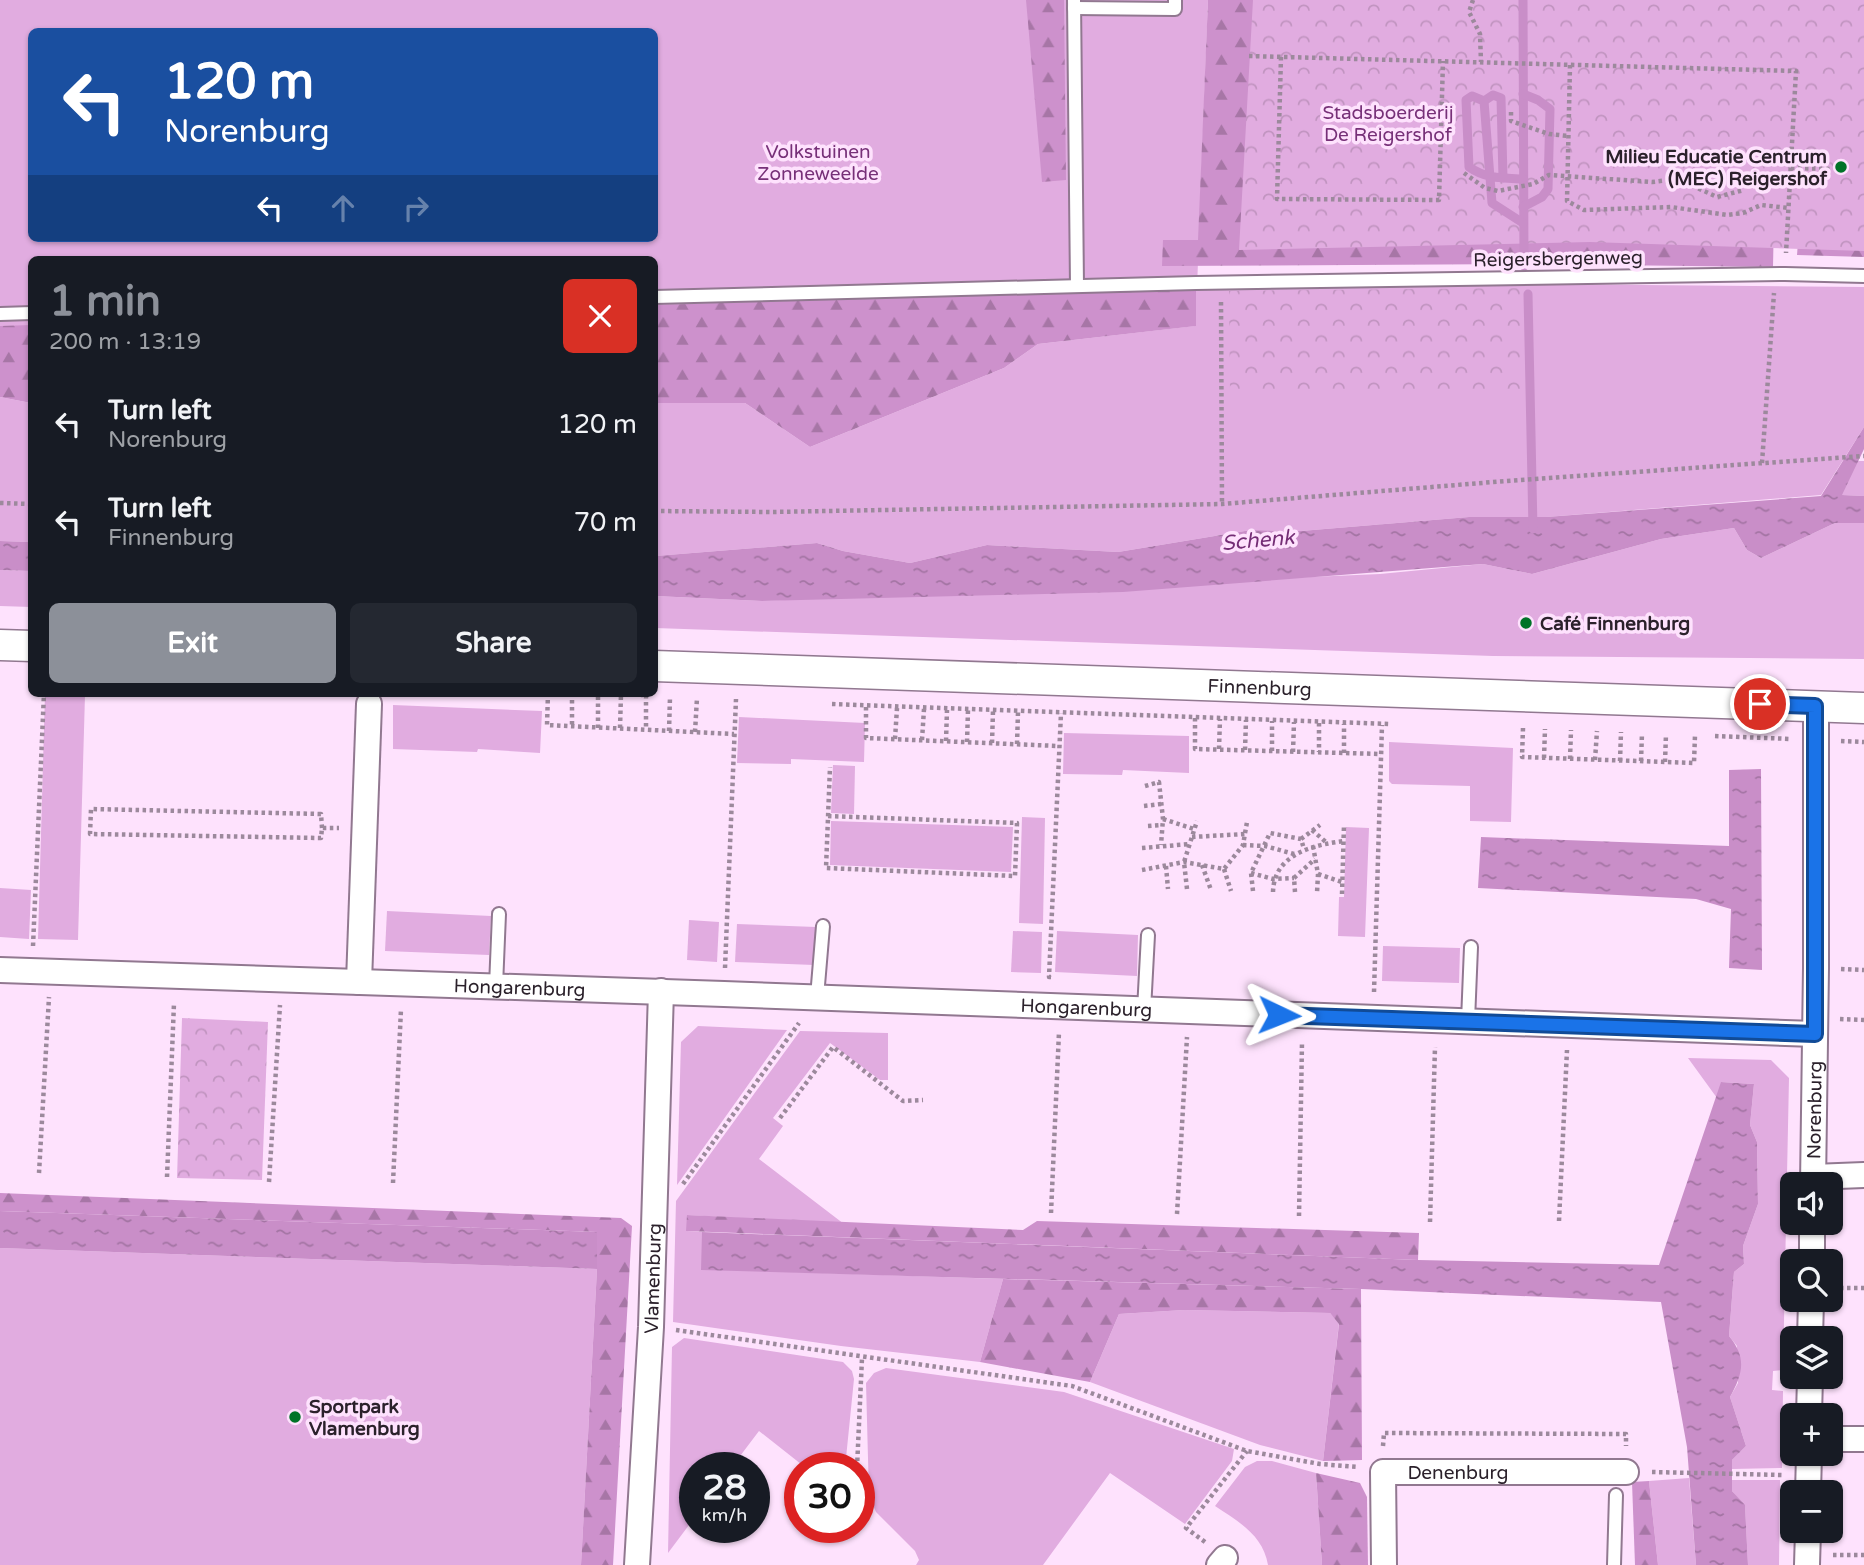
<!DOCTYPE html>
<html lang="en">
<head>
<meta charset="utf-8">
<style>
	:root { --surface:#171b24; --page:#242831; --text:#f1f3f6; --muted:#9ea1a6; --accent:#8c9099 }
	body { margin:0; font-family:"Varela Round",sans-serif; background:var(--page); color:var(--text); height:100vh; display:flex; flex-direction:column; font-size:26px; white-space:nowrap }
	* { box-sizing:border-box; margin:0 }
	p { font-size:23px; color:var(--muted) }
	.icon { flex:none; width:38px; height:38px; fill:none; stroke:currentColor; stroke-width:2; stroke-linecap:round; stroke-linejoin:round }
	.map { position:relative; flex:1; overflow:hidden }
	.details { position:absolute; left:28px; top:256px; width:630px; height:441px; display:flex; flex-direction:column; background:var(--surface); border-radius:10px; box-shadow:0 2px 5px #0004 }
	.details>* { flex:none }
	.hud { position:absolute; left:28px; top:28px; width:630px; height:214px; border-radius:10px; box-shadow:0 2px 5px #0004; background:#1a4fa0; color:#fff; overflow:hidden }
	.tools { position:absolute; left:1780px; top:1172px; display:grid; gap:14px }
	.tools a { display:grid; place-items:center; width:63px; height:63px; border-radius:10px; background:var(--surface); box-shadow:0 2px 5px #0004; font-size:35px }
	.speed { position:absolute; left:679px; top:1452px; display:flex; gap:14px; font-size:35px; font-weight:700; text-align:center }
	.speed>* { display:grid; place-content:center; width:91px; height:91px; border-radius:50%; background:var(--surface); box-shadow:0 2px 5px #0004; line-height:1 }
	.speed small { font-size:18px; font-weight:400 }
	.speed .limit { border:10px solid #d22; background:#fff; color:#111 }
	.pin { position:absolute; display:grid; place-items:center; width:60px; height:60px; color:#fff; margin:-30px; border:4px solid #fff; border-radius:50%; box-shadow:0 2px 7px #0007 }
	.me { position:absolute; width:77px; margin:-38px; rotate:92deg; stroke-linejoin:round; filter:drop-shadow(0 0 5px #0008) }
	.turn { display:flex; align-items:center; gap:24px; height:147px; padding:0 21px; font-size:32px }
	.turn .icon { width:91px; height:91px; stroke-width:2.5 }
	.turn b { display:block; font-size:49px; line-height:60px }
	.lanes { display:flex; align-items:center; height:66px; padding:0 21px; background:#0003; justify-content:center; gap:35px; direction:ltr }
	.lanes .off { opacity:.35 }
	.round { display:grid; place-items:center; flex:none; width:74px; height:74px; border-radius:10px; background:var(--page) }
	.headline { display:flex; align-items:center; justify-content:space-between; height:119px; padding:0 21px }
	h1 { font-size:42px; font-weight:800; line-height:52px; color:var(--accent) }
	.cta { display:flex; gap:14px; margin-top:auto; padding:14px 21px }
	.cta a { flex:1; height:80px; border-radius:10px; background:var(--accent); color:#fff; font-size:28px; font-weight:800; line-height:80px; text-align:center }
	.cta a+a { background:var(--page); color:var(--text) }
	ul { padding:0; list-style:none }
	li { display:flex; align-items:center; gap:21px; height:98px; padding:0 21px }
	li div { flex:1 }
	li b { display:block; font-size:26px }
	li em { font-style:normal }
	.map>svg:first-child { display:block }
</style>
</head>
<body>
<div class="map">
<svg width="1864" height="1565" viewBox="0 0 1864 1565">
	<defs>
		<pattern id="forest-firs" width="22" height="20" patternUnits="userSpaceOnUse" patternTransform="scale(1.75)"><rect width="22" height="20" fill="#cd91cc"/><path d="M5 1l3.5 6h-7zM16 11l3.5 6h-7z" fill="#a776a6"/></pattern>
		<pattern id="park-crowns" width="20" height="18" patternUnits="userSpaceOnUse" patternTransform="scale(1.75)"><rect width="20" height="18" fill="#e1ace0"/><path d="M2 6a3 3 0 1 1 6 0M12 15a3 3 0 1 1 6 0" fill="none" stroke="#c194c0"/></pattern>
		<pattern id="water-ripples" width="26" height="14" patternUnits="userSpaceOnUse" patternTransform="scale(1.75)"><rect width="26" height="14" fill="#c98ec8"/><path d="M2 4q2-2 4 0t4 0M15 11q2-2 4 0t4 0" fill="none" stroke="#a374a3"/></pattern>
	</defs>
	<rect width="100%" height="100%" fill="#fee2fd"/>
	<g fill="#e1ace0" fill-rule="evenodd">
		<path d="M0 0H1208L1197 288 1534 284 1864 287V427L1821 495 1546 517H1469L1301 531 1251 530 1118 552 987 545 910 563 843 551 817 543 655 556V403H745L810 447 1004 368 1038 344 1195 326 655 330 654 259H32L31 350 0 351ZM32 32H654V238H32Z"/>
		<path d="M0 397 31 403V542L0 541Z"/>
		<path d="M1856 461H1864V496L1841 495Z"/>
		<path d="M1835 523H1864V659L1493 656 655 628V596L762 601 1380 574 1483 564 1532 574 1661 539 1734 528 1747 550 1761 558Z"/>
		<path d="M0 570 31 571V607L0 606Z"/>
		<path d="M45 694 85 695 78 940 38 939Z"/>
		<path d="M393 705 542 711 540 753 478 749 477 752 393 749Z"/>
		<path d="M739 717 865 723 864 762 791 759V764L737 763Z"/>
		<path d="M1064 733 1189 736V773L1123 770 1122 775 1063 774Z"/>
		<path d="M1389 742 1513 748 1511 822 1470 821V786L1392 784 1389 781Z"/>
		<path d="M833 765 855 766 854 814 831 813Z"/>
		<path d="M1022 817 1045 818 1043 924 1019 923Z"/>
		<path d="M831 821 1013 827 1011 872 830 865Z"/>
		<path d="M1346 827 1369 828 1365 937 1338 936 1339 897H1344Z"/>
		<path d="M0 888 31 890 29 939 0 937Z"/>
		<path d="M387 911 491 916 489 955 385 951Z"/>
		<path d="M689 920 719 922 717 962 687 960Z"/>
		<path d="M737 924 816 927 814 965 735 962Z"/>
		<path d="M1013 931 1042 932 1041 973 1011 972Z"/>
		<path d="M1057 931 1138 935 1137 976 1055 972Z"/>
		<path d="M1383 946 1460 948 1459 983 1382 981Z"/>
		<path d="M698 1026 787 1030 677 1185 681 1042Z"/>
		<path d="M800 1031 888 1033V1080H880L830 1043 773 1118 783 1126 759 1159 844 1224 688 1215 687 1231 702 1232V1269L1003 1279 980 1362 841 1346 673 1322 676 1201Z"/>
		<path d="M1688 1058 1771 1060 1789 1078 1783 1370 1773 1371 1772 1390 1783 1391 1782 1468 1732 1469V1460L1746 1446 1730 1397 1738 1383 1737 1346 1729 1336 1734 1272 1744 1264 1743 1246 1758 1204 1757 1142 1750 1125 1754 1084 1722 1082 1717 1098Z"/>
		<path d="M0 1248 597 1269 581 1565H0Z"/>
		<path d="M1184 1310 1330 1313 1339 1323 1323 1461 1260 1445 1090 1382 1119 1314Z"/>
		<path d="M684 1338 843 1362 852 1371 854 1379 845 1468H806L759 1431 731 1468H695V1517L668 1553 672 1347Z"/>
		<path d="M886 1368 1064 1392 1234 1449 1232 1461 1185 1524 1110 1473 1043 1565H916L919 1560 915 1551 876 1512 869 1496 866 1383 874 1373Z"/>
		<path d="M1257 1461H1272L1316 1473 1322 1565H1268C1263 1535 1239 1522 1215 1506L1245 1467Z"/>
		<path d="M1689 1478 1696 1565H1658L1649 1481Z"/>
		<path d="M1732 1480H1780L1779 1565H1748L1745 1506 1732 1491Z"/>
	</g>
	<g fill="url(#forest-firs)">
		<path d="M1026 0H1064L1066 180 1042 182Z"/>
		<path d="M1208 0H1293L1775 171 1773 267 1525 264 1162 266 1163 240H1198Z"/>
		<path d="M1800 217 1864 219V257L1797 255Z"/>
		<path d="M1196 289V326L1038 344 1004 368 810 447 745 403H655L654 305Z"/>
		<path d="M31 325V403L0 397V326Z"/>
		<path d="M0 1193 621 1218 632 1226 613 1565H581L597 1269V1232L0 1211Z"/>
		<path d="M687 1215 1023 1230 1037 1221 1419 1233 1418 1260 686 1231Z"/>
		<path d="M1003 1279 1361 1289 1362 1460 1323 1461 1339 1324 1330 1313 1184 1310 1119 1314 1090 1382 980 1362Z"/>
		<path d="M1316 1473 1360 1483 1367 1497 1368 1565H1322Z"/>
		<path d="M1649 1481 1658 1565H1635L1632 1482Z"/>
	</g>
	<g fill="url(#park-crowns)">
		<path d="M1253 0H1864V251L1590 242 1239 250Z"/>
		<path d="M1523 288 1524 390 1230 393 1229 291Z"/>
		<path d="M182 1018 268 1022 262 1180 177 1178Z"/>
	</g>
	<g fill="url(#water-ripples)">
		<path d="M1864 427V449L1842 495 1864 496V523H1835L1761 558 1747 550 1734 528 1661 539 1532 574 1483 564 1123 592 762 601 655 596V556L817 543 843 551 910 563 987 545 1118 552 1251 530 1301 531 1469 517H1546L1821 496Z"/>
		<path d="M0 541 31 542V571L0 570Z"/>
		<path d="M1761 769 1762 970 1729 968 1731 909 1696 899 1478 888 1481 837 1729 846V770Z"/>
		<path d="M1721 1082 1754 1084 1750 1125 1757 1142 1758 1204 1743 1246 1744 1264 1734 1272 1729 1336C1747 1358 1743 1373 1730 1397L1746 1446 1732 1460V1491L1745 1505 1748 1565H1696L1687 1447 1661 1302 1361 1289 701 1270 702 1232 1418 1260 1659 1265Z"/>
		<path d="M0 1211 597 1232V1269L0 1248Z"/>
	</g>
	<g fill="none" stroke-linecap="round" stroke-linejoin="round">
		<g stroke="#c98ec8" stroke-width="9">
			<path d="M1523 0 1524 266"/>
			<path d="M1523 94 1538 100 1550 109 1548 189 1542 197 1523 207"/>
			<path d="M1484 101 1493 95 1501 98 1503 178"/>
			<path d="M1523 179C1503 178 1486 179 1469 167L1466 100 1472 96 1484 101 1492 203 1523 223"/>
			<path d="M1528 294 1533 529"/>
		</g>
		<g stroke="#917890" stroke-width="16">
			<g id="service">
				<path d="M1074 0 1077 286"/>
				<path d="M1074 8 1175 9V0"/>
				<path d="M654 297 1196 283 1785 274 1864 276"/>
				<path d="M0 314 32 313"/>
				<path d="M496 986 499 914"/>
				<path d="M817 997 823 926"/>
				<path d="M1144 1010 1148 935"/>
				<path d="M1468 1021 1471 947"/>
				<path d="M1614 1565 1616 1495"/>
			</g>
		</g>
		<g stroke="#917890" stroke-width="28">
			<g id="minor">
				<path id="s1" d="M0 970 724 994 1815 1034"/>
				<path d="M359 982 369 704"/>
				<path d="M1813 1177 1864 1175"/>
				<path id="s2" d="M1813 1185 1816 968V706"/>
				<path d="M1812 1262V1223"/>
				<path d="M1810 1339 1811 1300"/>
				<path d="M1809 1416 1810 1377"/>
				<path d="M1830 1439H1864"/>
				<path d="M1808 1493 1809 1454"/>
				<path id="s3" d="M637 1565 651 1327 661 991"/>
				<path d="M1219 1565 1225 1558"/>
				<path id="s4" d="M1384 1565 1383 1472H1626"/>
				<path d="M1807 1565 1808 1531"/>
			</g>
		</g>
		<g stroke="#917890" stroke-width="33">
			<g id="tertiary">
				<path d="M0 645 32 646"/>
				<path id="s5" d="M654 666 1864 708"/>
			</g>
		</g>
		<g stroke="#9c899c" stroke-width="4.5" stroke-dasharray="3.5 3.5" stroke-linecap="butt">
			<path d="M1473 0 1469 12 1480 34 1481 62"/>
			<path d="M1249 56 1796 71 1786 253"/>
			<path d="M1281 57 1277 199 1439 200 1443 61"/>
			<path d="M1570 65 1567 201 1584 210 1671 207 1727 215 1743 213 1761 205 1789 208"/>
			<path d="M1511 112V121L1549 134 1568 136"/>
			<path d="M1791 168 1833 169"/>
			<path d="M1464 173 1485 188 1498 191 1533 184 1549 175 1652 182 1678 179 1717 197 1744 190"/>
			<path d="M1221 302 1222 504"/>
			<path d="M1762 463 1774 293"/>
			<path d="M0 503 32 504"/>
			<path d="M654 511 772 512 1222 504 1506 481 1864 456"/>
			<path d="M548 693 547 725 734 734"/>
			<path d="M572 693V726"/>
			<path d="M585 693 643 695"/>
			<path d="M646 695V730"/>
			<path d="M832 704 1390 724"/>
			<path d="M866 707V738L1058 746"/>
			<path d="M1195 718V749L1381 754"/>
			<path d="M1319 723V752"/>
			<path d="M598 728V694"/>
			<path d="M620 728 621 694"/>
			<path d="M1523 728 1522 757 1694 763 1695 735"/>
			<path d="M669 731 670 697"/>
			<path d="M695 732 697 698"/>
			<path d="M1715 736 1791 739"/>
			<path d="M895 739 897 708"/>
			<path d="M922 740 924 709"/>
			<path d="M946 741 947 710"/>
			<path d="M1841 741 1864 742"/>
			<path d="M967 742 968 710"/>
			<path d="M992 743 993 711"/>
			<path d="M1017 744 1018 712"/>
			<path d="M1219 749 1220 719"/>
			<path d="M1245 750 1246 720"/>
			<path d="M1272 751V721"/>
			<path d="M1293 752 1294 722"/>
			<path d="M1344 753V724"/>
			<path d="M1544 758 1545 729"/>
			<path d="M1570 759 1571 730"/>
			<path d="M1595 760 1597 731"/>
			<path d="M1620 761 1621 732"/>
			<path d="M1641 761 1642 733"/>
			<path d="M1665 762 1666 734"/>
			<path d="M1145 786 1159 782 1163 819 1161 845"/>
			<path d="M1144 806 1161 804"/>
			<path d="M828 816 1017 823 1015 876 826 868 830 767"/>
			<path d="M1163 819 1194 829"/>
			<path d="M1148 826 1162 825"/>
			<path d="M322 828 321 814 91 809 90 834 321 838 322 828H339"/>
			<path d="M1312 830 1327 843"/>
			<path d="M1192 837 1245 834"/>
			<path d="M1301 839 1320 825"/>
			<path d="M1243 845 1265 846 1294 854"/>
			<path d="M1313 846 1318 874 1317 893"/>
			<path d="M1142 848 1190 844"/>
			<path d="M1202 865 1211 890"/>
			<path d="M1166 866 1168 889"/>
			<path d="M1224 869 1231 891"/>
			<path d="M1142 870 1184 862 1224 869 1243 845 1247 822"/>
			<path d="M1251 873 1273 879 1294 878"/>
			<path d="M1318 874 1342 882"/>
			<path d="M1187 889 1184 862 1197 821"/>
			<path d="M1253 891 1251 873 1270 833 1301 839 1304 849"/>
			<path d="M1273 892C1274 854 1313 845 1344 841"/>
			<path d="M1295 892 1294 878 1315 859"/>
			<path d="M1342 894 1344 825"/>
			<path d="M33 946 44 693"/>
			<path d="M725 968 736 699"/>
			<path d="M1841 969 1864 970"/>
			<path d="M1051 977H1049L1061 713"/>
			<path d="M1374 992 1382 725"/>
			<path d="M1840 1019 1864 1020"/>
			<path d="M780 1118 833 1047 903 1101 923 1100"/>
			<path d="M39 1173 49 997"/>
			<path d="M167 1177 174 1003"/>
			<path d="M269 1182 280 1005"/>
			<path d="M393 1183 401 1009"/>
			<path d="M683 1184 799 1023"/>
			<path d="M1051 1213 1059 1032"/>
			<path d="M1177 1214 1187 1037"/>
			<path d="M1299 1216 1302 1042"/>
			<path d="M1559 1221 1567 1050"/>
			<path d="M1430 1222 1435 1047"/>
			<path d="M1833 1288H1864"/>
			<path d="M676 1330 1072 1386 1247 1451 1320 1464 1358 1467"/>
			<path d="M1383 1446 1384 1433 1626 1434V1446"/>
			<path d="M857 1468 862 1358"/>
			<path d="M1652 1472 1783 1475"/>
			<path d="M1205 1542 1186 1528 1247 1451"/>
			<path d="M1833 1555H1864"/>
		</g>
		<use href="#service" stroke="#fff" stroke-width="12"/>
		<use href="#minor" stroke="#fff" stroke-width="24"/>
		<use href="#tertiary" stroke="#fff" stroke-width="30"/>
	</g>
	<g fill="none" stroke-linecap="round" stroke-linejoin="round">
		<g stroke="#114b97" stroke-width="18">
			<path id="route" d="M1279 1015 1815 1034V706L1760 704"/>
		</g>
		<use href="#route" stroke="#1a73e8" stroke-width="12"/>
	</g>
	<g fill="#007328" stroke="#fee2fd" stroke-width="2.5">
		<circle cx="1841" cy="167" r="7"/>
		<circle cx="1526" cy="623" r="7"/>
		<circle cx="295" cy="1417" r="7"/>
	</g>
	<g text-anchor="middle" stroke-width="7" stroke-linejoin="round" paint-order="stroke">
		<g font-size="19" fill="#773078" stroke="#fee2fd">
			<text x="1388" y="119">Stadsboerderij<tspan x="1388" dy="22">De Reigershof</tspan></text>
			<text x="818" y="158">Volkstuinen<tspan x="818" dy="22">Zonneweelde</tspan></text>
		</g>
		<g font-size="19" font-weight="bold" fill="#2b212b" stroke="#fee2fd" text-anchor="start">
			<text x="1827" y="163" text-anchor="end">Milieu Educatie Centrum<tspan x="1827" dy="22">(MEC) Reigershof</tspan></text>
			<text x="1540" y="630">Café Finnenburg</text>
			<text x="309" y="1413">Sportpark<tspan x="309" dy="22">Vlamenburg</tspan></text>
		</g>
		<g font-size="19" fill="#2b212b" stroke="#fee2fd">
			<text transform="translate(1558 258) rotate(-1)" y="7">Reigersbergenweg</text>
			<text dy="7" stroke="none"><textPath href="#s5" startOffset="606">Finnenburg</textPath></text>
			<text dy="7" stroke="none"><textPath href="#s1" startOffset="520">Hongarenburg</textPath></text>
			<text dy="7" stroke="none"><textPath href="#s1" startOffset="1087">Hongarenburg</textPath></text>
			<text dy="7" stroke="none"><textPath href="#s2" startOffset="75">Norenburg</textPath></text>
			<text dy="7" stroke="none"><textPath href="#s3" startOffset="287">Vlamenburg</textPath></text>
			<text dy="7" stroke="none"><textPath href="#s4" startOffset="168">Denenburg</textPath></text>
		</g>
		<g font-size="21" font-style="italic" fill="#742d75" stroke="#fee2fd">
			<text transform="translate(1258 540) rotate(-5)" y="7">Schenk</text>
		</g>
	</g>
</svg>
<div class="tools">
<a><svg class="icon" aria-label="sound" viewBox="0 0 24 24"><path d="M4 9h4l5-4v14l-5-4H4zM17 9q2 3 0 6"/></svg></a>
<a><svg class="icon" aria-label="search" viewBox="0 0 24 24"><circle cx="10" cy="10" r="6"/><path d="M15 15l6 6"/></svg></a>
<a><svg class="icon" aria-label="layers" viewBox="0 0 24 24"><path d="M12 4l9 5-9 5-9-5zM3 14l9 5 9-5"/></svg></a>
<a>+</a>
<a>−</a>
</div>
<div class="speed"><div>28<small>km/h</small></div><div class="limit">30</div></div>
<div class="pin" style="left:1760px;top:704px;background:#d93025"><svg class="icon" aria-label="arrive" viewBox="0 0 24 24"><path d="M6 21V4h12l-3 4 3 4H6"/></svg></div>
<svg class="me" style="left:1279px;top:1015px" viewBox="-20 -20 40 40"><path d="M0-17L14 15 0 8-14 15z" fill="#1a73e8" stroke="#fff" stroke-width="4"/></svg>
<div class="hud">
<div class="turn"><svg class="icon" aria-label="left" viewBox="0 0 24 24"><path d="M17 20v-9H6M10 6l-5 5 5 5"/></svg><div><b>120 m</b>Norenburg</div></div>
<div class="lanes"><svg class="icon" aria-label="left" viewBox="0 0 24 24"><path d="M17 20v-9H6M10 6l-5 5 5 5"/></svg><svg class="icon off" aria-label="ahead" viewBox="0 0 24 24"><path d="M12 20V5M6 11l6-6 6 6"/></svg><svg class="icon off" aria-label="right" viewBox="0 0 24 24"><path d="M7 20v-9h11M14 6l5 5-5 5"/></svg></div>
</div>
<section class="details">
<div class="headline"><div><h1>1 min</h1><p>200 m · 13:19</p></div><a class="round" style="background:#d93025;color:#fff"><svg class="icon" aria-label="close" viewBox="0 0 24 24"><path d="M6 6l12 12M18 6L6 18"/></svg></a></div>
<ul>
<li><svg class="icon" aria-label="left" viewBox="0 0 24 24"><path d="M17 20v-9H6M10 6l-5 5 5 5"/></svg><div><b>Turn left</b><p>Norenburg</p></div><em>120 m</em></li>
<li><svg class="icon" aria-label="left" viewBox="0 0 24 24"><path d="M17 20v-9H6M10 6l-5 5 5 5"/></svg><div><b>Turn left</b><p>Finnenburg</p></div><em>70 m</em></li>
</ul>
<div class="cta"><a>Exit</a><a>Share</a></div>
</section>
</div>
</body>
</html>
